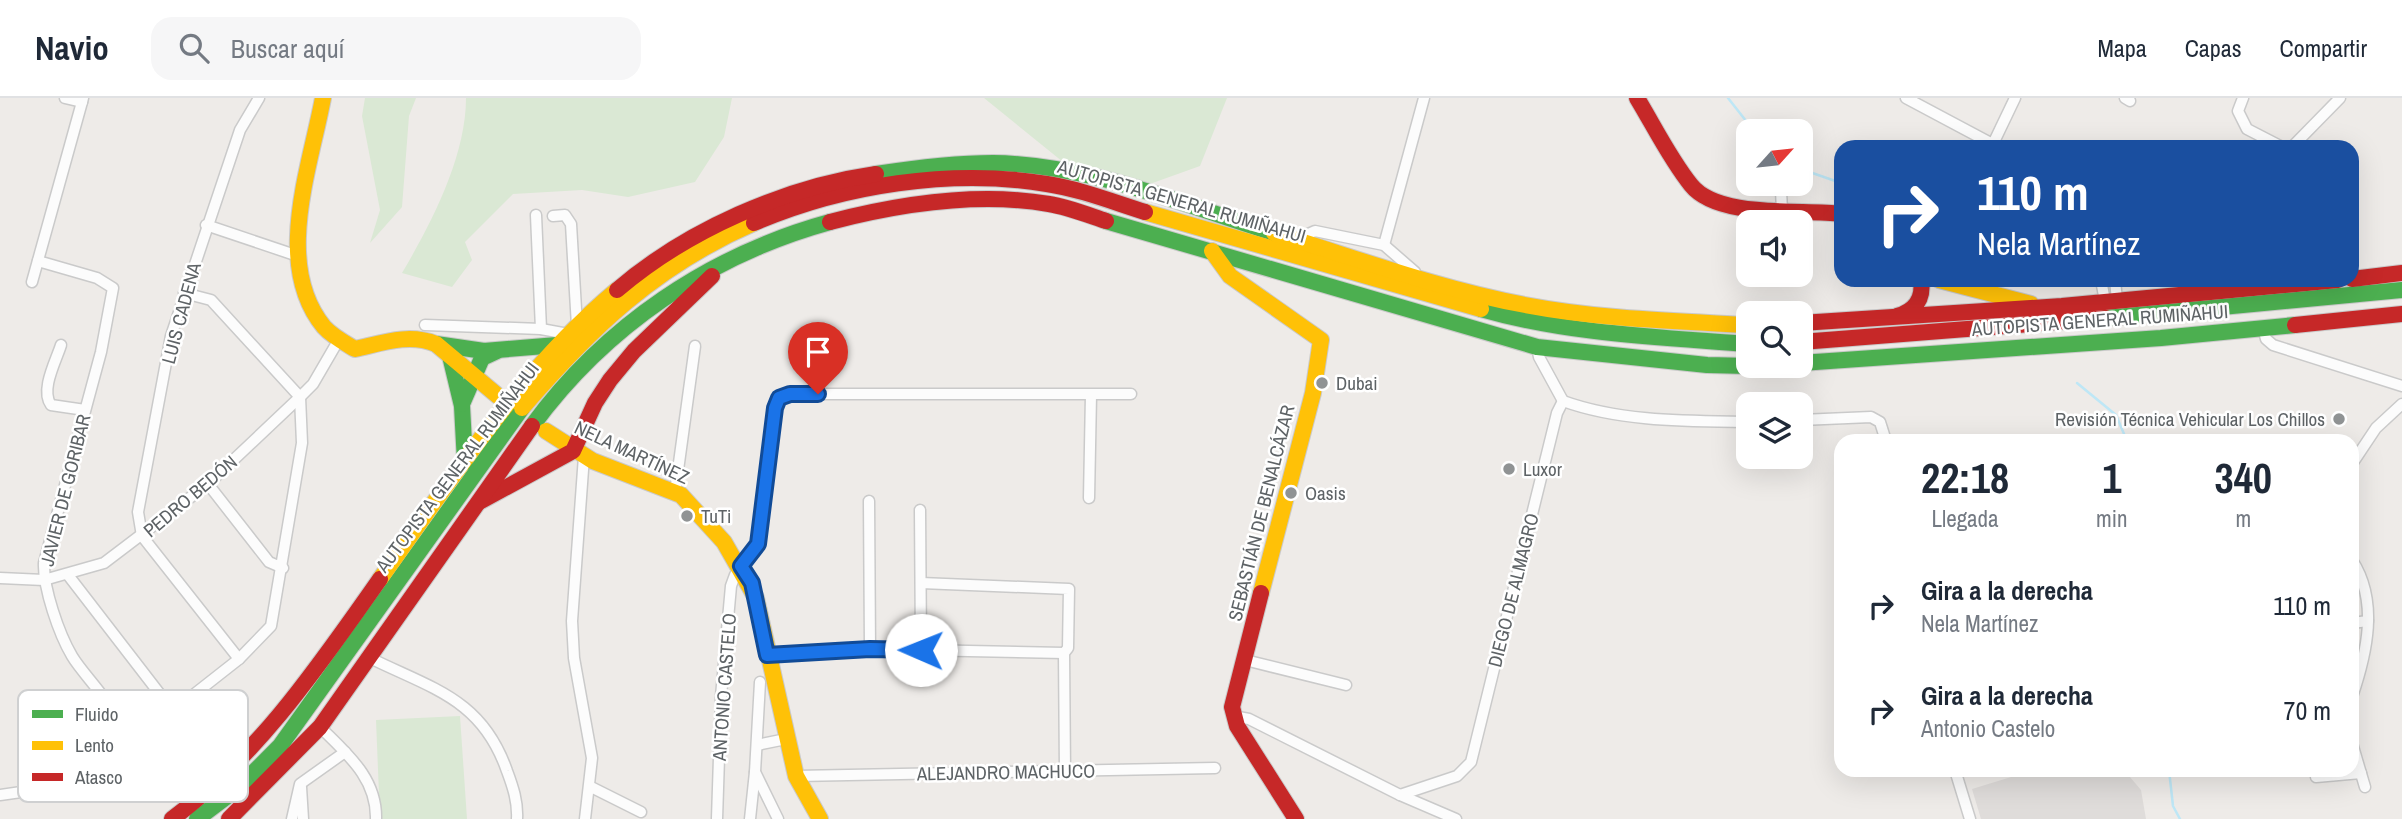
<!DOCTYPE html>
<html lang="es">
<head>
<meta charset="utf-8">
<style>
	:root { --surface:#fff; --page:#f6f6f7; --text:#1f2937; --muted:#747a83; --line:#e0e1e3 }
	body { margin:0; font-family:"Archivo Narrow",sans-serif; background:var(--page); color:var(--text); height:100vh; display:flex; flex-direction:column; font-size:26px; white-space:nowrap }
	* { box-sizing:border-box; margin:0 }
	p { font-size:23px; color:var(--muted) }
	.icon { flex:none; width:38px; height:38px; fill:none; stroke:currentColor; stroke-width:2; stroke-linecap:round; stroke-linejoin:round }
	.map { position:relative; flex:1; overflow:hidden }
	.side { position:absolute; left:1834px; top:336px; width:525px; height:343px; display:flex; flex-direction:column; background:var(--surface); border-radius:21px; box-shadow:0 7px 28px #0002 }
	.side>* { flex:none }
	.banner { position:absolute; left:1834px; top:42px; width:525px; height:147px; border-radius:21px; box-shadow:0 7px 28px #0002; background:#1a4fa0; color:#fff; overflow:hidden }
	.needle { width:46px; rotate:63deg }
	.tools { position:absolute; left:1736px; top:21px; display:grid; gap:14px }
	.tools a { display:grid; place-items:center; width:77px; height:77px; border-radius:14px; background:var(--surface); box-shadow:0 7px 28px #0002; font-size:35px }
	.pin { position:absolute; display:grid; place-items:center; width:60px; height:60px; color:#fff; margin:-72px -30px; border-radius:50% 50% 50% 0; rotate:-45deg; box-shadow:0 0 7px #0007 }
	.pin .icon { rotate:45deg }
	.me { position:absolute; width:77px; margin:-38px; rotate:271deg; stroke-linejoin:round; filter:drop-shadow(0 0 5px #0008) }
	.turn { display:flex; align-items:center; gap:24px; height:147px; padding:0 28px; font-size:32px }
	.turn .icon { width:91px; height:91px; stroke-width:2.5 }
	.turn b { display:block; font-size:49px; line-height:60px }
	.eta { display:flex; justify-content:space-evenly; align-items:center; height:119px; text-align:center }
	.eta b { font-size:42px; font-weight:800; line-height:49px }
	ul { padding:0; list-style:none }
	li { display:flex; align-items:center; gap:21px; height:105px; padding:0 28px }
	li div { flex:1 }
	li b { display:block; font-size:26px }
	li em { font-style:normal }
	header { display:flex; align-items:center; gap:42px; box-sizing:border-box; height:98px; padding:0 35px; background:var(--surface); border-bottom:2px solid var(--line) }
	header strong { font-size:33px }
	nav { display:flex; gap:38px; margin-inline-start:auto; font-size:24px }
	.search { width:490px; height:63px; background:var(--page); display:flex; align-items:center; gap:18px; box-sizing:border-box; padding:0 24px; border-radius:21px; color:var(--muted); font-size:26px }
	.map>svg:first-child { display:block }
</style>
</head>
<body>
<header>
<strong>Navio</strong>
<div class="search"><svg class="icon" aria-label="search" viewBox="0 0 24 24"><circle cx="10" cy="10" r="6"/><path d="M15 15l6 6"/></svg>Buscar aquí</div>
<nav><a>Mapa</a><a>Capas</a><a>Compartir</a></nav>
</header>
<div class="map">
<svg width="2402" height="721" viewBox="0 0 2402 721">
	<rect width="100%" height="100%" fill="#eeebe8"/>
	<path fill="#dfdcda" d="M2034 672H2124L2141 692 2146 721H1981L1972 691Z"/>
	<g fill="#dae8d4">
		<path d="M365 0H416L409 18 402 109 370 145 380 112 362 18Z"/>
		<path d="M466 0H732L724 39 695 84 628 99 582 92 513 96 465 144 472 162 452 189 402 175C431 126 466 59 466 0Z"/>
		<path d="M984 0H1227L1200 68 1147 87 1063 64Z"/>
		<path d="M460 618 467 721H380L376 622Z"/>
	</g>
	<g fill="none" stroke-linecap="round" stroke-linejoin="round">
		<g stroke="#bee7f6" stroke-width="2.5">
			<path d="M1728 0 1754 33"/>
			<path d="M1801 71 1841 85"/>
			<path d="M2077 285 2116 317 2127 343"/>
			<path d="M2169 672 2173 708 2180 721"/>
		</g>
		<g stroke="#cacaca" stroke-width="13">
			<g id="street">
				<path d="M65 0 82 4 83 0"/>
				<path d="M1906 0 1998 49"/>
				<path d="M2125 0 2130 3"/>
				<path d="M2243 0 2238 13 2247 31 2282 49"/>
				<path d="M1993 46 2015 0"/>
				<path d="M2292 49 2340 0"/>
				<path d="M1769 86 1781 93 1782 112"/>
				<path d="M536 117 541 231"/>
				<path d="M553 118 565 117 571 126 577 228"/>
				<path d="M206 127 298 158"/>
				<path d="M1297 141 1315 133 1384 147 1415 174"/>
				<path d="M1384 147 1424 0"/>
				<path d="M2101 182 2105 203"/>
				<path d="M2115 182 2117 202"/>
				<path d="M32 184 82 4"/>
				<path d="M425 227 541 231 568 236"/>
				<path d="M2263 230 2266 241 2273 247 2402 288"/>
				<path d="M61 247C56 263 40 292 51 307L85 312"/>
				<path d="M1537 249 1539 259 1563 303"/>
				<path d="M1563 303C1621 324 1688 323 1748 324"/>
				<path d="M1801 322 1871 319 1880 324 1886 343"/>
				<path d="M584 358 572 523 574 560 592 660 585 721"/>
				<path d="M2352 366 2376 330 2402 306"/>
				<path d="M208 386 269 464 283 470"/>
				<path d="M675 394 695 248"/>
				<path d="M1089 400 1091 297"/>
				<path d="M869 403 870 551"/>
				<path d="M920 412 921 552"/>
				<path d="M2352 462C2379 503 2367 555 2352 599"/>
				<path d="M68 477 166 604 174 608 183 605 239 561 271 528 302 345 300 299 211 202 184 195"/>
				<path d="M0 480 44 482 104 465 208 386 300 299 313 286 338 243"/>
				<path d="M921 485 1069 491 1068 550 1064 555 1065 674"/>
				<path d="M2352 525 2368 523"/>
				<path d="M767 557 870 551 1064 555"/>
				<path d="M370 560C433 591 482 601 507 673 513 689 518 704 517 721"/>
				<path d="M239 561 142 438 138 414 171 238 240 32 259 0"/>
				<path d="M1245 562 1346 587"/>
				<path d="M760 584 755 674 778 721"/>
				<path d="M1233 618 1249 621 1400 697 1456 721"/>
				<path d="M320 629C347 656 377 680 376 721"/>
				<path d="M2352 645 2365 689"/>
				<path d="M757 647 786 641"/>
				<path d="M1955 672 1970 721"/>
				<path d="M796 678 1215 670"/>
				<path d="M2316 679 2361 675"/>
				<path d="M301 689 303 721"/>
				<path d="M591 689 641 714"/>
				<path d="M0 697 28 693 110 669C149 635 89 587 72 558 59 536 43 490 44 465L101 254 113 190 97 180 38 163"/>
				<path d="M1400 697 1457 678 1471 664 1557 315 1563 303"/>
				<path d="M292 721 300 686 345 654"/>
				<path d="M717 721 721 598 731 488 735 477 758 446 774 310 779 300 790 296H1131"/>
				<path d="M750 721 755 674"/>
			</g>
		</g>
		<g stroke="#cacaca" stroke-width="18">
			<g id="fast">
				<path d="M876 76C915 70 954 65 993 65 1089 66 1184 107 1274 135"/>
				<path d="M1106 123 1537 249 1707 267 1748 268"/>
				<path d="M1481 211C1568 236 1658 239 1748 246"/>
				<path d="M2106 220 2402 192"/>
				<path d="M436 246 484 253 557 247"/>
				<path d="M450 258 462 308 465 364"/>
				<path d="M1801 265 2161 240 2295 227"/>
				<path d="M462 306 482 260 497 253"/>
				<path d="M532 328C605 228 710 157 830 124"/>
				<path d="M197 721 238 690 280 648 522 310"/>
			</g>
		</g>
		<g stroke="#cacaca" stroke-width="18">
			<g id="slow">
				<path d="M323 0C310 70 273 167 324 229 332 238 345 245 355 251 382 245 409 235 436 246L498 298"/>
				<path d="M1145 114 1481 211"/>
				<path d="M1274 135C1356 160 1439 191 1525 207 1599 221 1673 223 1748 227"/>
				<path d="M1212 153 1230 178 1321 242 1313 295 1261 495"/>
				<path d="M1939 182 2031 206"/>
				<path d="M522 310C591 230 655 168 754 125"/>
				<path d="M546 333 593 363 681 397 724 444 756 500 796 678 820 721"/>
				<path d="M380 481C453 379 520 273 617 192"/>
			</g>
		</g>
		<g stroke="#cacaca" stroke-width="18">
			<g id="jam">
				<path d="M1637 0C1654 28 1670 61 1691 87 1718 121 1801 111 1841 116"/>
				<path d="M830 124C899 106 979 94 1049 106 1068 109 1088 117 1106 123"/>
				<path d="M754 125C842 87 952 70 1047 86 1080 91 1113 104 1145 114"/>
				<path d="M2352 181 2402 175"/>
				<path d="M617 192C687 132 785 89 876 76"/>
				<path d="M1897 218C1915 213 1924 201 1921 182"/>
				<path d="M1801 225 2062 208 2338 182"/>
				<path d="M2295 227 2402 216"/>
				<path d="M1801 244 2106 220"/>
				<path d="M481 403 573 353 595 305 610 282 634 253 712 178"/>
				<path d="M1261 495 1232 609 1237 628 1296 721"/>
				<path d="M172 721C259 656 318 569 380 481"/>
				<path d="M229 721 320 629 532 328"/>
			</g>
		</g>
		<use href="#street" stroke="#fcfcfc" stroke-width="10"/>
		<use href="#fast" stroke="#4caf50" stroke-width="16"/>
		<use href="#slow" stroke="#ffc107" stroke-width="16"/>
		<use href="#jam" stroke="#c62828" stroke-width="16"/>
	</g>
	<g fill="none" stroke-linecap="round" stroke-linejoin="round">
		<g stroke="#114b97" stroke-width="18">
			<path id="route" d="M818 296H790L779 300 775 310 758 446 741 468 752 485 767 557 870 551 921 552"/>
		</g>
		<use href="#route" stroke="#1a73e8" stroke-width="12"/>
	</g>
	<g fill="#909394" stroke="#fff" stroke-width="2.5">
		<circle cx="1322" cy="285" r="7"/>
		<circle cx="2339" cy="321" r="7"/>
		<circle cx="1509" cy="371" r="7"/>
		<circle cx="1291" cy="395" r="7"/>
		<circle cx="687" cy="418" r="7"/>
	</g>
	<g text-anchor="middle" stroke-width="5" stroke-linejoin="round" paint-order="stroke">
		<g font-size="19" fill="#5e6366" stroke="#fff">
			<text transform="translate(1182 103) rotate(16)" y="7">AUTOPISTA GENERAL RUMIÑAHUI</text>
			<text transform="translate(181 215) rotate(-75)" y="7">LUIS CADENA</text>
			<text transform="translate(2100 222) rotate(-4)" y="7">AUTOPISTA GENERAL RUMIÑAHUI</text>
			<text transform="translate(632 354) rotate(25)" y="7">NELA MARTÍNEZ</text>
			<text transform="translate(457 369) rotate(-53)" y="7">AUTOPISTA GENERAL RUMIÑAHUI</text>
			<text transform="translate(65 392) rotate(-76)" y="7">JAVIER DE GORIBAR</text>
			<text transform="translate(190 398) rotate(-40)" y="7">PEDRO BEDÓN</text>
			<text transform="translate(1261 415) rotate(-76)" y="7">SEBASTIÁN DE BENALCÁZAR</text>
			<text transform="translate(1513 492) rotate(-76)" y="7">DIEGO DE ALMAGRO</text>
			<text transform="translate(724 589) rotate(-86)" y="7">ANTONIO CASTELO</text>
			<text transform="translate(1006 674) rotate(-1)" y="7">ALEJANDRO MACHUCO</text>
		</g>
		<g font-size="19" fill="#5e6366" stroke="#fff" text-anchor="start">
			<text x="1336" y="292">Dubai</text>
			<text x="2325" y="328" text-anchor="end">Revisión Técnica Vehicular Los Chillos</text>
			<text x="1523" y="378">Luxor</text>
			<text x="1305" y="402">Oasis</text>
			<text x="701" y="425">TuTi</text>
		</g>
	</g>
	<rect x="18" y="592" width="230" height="112" rx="10" fill="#fff" stroke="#cfd0d1" stroke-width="2"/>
	<rect x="32" y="612" width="31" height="8" fill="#4caf50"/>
	<rect x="32" y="643" width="31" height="9" fill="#ffc107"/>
	<rect x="32" y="675" width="31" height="8" fill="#c62828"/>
	<g font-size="19" fill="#5e6366">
		<text x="75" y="623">Fluido</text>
		<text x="75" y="654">Lento</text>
		<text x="75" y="686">Atasco</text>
	</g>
</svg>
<div class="tools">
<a><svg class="needle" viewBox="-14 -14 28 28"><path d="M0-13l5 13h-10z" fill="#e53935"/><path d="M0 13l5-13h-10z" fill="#747a83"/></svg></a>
<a><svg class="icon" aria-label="sound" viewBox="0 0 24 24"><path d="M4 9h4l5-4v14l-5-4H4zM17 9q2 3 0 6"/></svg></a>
<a><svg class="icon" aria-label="search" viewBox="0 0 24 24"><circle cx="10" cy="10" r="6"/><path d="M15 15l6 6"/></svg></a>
<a><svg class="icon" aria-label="layers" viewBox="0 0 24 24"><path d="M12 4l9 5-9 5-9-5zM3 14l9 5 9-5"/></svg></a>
</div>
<div class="pin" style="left:818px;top:296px;background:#d93025"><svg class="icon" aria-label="arrive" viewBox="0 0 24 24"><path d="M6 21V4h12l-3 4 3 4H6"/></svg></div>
<svg class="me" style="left:921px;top:552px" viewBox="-20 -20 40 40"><circle r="19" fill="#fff"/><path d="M0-13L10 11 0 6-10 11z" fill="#1a73e8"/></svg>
<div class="banner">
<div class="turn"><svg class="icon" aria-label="right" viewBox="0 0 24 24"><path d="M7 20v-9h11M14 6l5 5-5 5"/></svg><div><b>110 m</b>Nela Martínez</div></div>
</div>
<section class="side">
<div class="eta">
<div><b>22:18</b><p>Llegada</p></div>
<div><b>1</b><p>min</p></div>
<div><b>340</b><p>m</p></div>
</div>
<ul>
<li><svg class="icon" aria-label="right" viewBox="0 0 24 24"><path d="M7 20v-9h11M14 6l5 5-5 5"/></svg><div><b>Gira a la derecha</b><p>Nela Martínez</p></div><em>110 m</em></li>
<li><svg class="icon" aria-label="right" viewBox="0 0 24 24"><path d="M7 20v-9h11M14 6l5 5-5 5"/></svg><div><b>Gira a la derecha</b><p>Antonio Castelo</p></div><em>70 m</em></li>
</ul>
</section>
</div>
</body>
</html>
